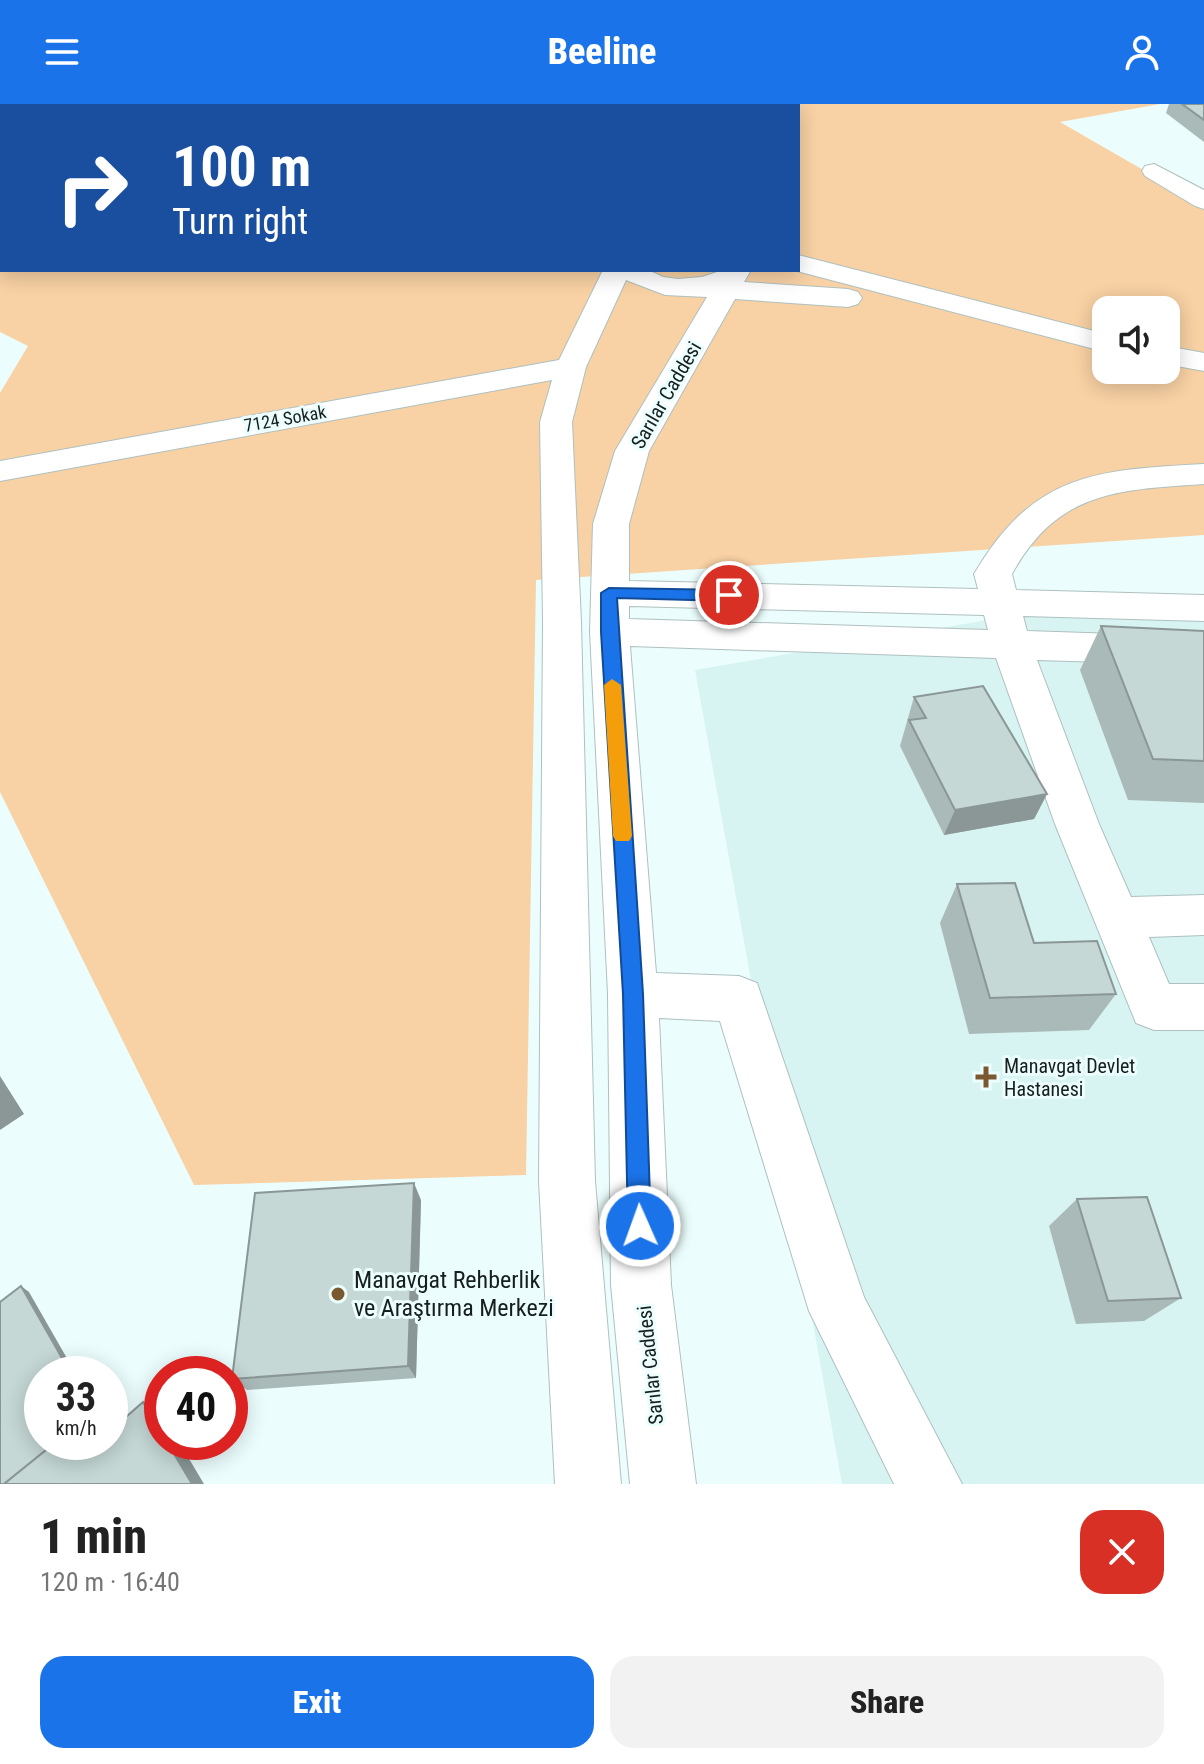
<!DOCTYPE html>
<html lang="en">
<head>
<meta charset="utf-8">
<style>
	:root { --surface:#fff; --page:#f2f2f2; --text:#222; --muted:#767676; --accent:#1a73e8 }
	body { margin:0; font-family:"Roboto Condensed",sans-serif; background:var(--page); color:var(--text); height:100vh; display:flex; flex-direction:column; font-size:30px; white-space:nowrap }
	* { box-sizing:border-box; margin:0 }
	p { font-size:26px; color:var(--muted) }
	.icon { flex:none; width:44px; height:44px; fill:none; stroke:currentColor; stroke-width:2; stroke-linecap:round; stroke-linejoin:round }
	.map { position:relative; height:1380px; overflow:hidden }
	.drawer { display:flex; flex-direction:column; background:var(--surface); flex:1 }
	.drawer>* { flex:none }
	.banner { position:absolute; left:0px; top:0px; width:800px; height:168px; box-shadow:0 4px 20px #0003; background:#1a4fa0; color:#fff; overflow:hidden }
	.controls { position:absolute; left:1092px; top:192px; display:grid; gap:16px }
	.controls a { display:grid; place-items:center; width:88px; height:88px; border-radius:16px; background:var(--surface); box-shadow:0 4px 20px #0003; font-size:40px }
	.speed { position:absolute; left:24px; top:1252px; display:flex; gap:16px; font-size:40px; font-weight:700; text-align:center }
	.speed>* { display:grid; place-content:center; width:104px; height:104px; border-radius:50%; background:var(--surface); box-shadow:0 4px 20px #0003; line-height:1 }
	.speed small { font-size:20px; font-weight:400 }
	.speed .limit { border:12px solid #d22; background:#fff; color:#111 }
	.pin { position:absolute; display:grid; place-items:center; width:68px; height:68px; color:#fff; margin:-34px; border:4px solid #fff; border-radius:50%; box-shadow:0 2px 8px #0007 }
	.me { position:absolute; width:88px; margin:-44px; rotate:358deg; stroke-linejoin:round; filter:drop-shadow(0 0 6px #0008) }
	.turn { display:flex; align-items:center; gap:28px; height:168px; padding:0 40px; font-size:36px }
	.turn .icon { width:104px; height:104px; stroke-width:2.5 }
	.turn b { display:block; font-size:56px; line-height:68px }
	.round { display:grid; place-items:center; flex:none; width:84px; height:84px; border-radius:24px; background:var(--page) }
	.headline { display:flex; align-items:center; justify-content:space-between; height:136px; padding:0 40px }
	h1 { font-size:48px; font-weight:800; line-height:60px }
	.primary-button { display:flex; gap:16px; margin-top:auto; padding:16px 40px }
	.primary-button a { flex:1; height:92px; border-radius:24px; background:var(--accent); color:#fff; font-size:32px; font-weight:800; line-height:92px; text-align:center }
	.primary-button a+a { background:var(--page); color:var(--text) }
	header { display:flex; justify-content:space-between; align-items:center; height:104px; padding:0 40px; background:var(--accent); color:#fff; font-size:36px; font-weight:800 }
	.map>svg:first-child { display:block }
</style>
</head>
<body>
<header><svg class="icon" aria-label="menu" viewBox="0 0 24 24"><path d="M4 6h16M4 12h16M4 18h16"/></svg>Beeline<svg class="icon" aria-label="person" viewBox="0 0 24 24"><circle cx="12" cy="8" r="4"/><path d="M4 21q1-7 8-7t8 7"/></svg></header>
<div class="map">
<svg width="1204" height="1380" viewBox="0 0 1204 1380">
	<rect width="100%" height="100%" fill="#ebfefd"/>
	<path fill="#d7f4f2" d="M1058 504 1204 513V1380H842L695 566Z"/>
	<path fill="#f8d1a4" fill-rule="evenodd" d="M0 0H1160L1060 18 1204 101V431L536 476 526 1071 194 1081 0 688V289L28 242 0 228ZM2 2H798V166H2ZM1106 206H1166V266H1106Z"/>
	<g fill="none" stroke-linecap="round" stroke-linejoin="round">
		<g stroke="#aec0bf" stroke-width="2">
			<g id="minor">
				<rect x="699" y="0" width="22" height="2"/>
				<rect x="747" y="0" width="22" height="2"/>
				<path d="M1154 60 1204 86V105L1195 102 1145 72 1142 67 1145 62Z"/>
				<path d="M798 151 1106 230V248L793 166H798Z"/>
				<path d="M603 166H648L663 173 678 175 702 173 723 166H751L744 178 848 185 858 188 862 194 858 200 848 203 735 195 649 347 629 420V477L978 485 974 470C1034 368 1097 366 1204 360V380C1119 386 1058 386 1012 470L1016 486 1204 491V517L1023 512 1027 527 1204 533V561L1037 556 1099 720 1131 793 1204 791V831L1149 833 1169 880H1204V926H1154L1136 919 1055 720 996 554 630 542 656 869 739 872 757 879 864 1193 962 1380H894L809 1207 720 917 659 914 671 1181 696 1380H630L611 1181 608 890 590 528 593 420 615 347 707 193 665 191 626 176 586 263 572 318 581 518 595 1077 621 1380H555L539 1077 543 518 540 318 552 276 0 377V357L559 256ZM629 502 984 511 988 526 629 515Z"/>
				<path d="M1166 242 1204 249V267L1166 260Z"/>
			</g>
		</g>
		<use href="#minor" fill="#fff" fill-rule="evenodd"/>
	</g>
	<g fill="#a9bab8">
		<path d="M1169 0H1204V38L1166 9Z"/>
		<path d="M1101 522 1204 527V699L1128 696 1080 566Z"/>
		<path d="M914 593 1047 690 1034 715 944 731 900 642Z"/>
		<path d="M957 780 1034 839 1116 890 1089 926 969 930 940 819Z"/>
		<path d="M1077 1095 1181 1194 1144 1217 1076 1220 1049 1122Z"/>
		<path d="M421 1096 416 1274 247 1286 232 1275Z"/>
	</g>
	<g fill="#8a9796">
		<path d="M1047 690 1034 715 944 731 955 706Z"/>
		<path d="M0 972 24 1010 0 1026Z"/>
		<path d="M414 1079 421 1096 416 1274 408 1262Z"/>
		<path d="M21 1182 29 1188 76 1270H71Z"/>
		<path d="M143 1298 162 1309V1330Z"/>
		<path d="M167 1338H179L204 1380H192Z"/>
	</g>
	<g fill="#c5d8d6" stroke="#8a9796" stroke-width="2">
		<path d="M1182 0H1204V16Z"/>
		<path d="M1101 522 1204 527V657L1153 655Z"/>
		<path d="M983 582 1047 690 955 706 909 616 926 614 914 593Z"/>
		<path d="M1015 779 1034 839 1097 837 1116 890 990 894 957 780Z"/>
		<path d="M414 1079 408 1262 232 1275 255 1089Z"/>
		<path d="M1147 1093 1181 1194 1108 1197 1077 1095Z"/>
		<path d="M21 1182 71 1270H42V1338H56L4 1380H0V1198Z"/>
		<path d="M143 1298 162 1330V1338H167L192 1380H4L56 1338H110V1327Z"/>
	</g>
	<path fill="#1a73e8" stroke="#114b97" stroke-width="2" d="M609 484 729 486 736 491 729 497 617 494 643 890 651 1122 648 1131 640 1134 631 1131 628 1122 623 890 601 528V489Z"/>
	<path fill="#f59e0b" d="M612 575 621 581 632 732 629 737H616L613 732 604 581Z"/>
	<g fill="#7a5930" stroke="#ebfefd" stroke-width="3">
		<path d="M982 961h8v8h8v8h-8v8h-8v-8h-8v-8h8z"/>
		<circle cx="338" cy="1190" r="8"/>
	</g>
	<g text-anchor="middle" stroke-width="6" stroke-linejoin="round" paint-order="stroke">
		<g font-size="18" fill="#171e1e" stroke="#ebfefd">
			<text transform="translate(285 315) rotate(-10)" y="6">7124 Sokak</text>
		</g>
		<g font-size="20" fill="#171e1e" stroke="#ebfefd">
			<text transform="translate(666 291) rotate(-60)" y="7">Sarılar Caddesi</text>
			<text transform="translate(650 1261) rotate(-96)" y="7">Sarılar Caddesi</text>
		</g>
		<g font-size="20" fill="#171e1e" stroke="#ebfefd" text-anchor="start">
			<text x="1004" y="969">Manavgat Devlet<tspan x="1004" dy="23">Hastanesi</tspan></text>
		</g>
		<g font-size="24" fill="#171e1e" stroke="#ebfefd" text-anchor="start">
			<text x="354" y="1184">Manavgat Rehberlik<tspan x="354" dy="28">ve Araştırma Merkezi</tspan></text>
		</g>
	</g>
</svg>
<div class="controls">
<a><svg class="icon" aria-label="sound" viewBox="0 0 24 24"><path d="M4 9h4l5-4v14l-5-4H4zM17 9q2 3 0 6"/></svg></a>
</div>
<div class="speed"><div>33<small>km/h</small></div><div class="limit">40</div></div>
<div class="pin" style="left:729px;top:491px;background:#d93025"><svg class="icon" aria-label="arrive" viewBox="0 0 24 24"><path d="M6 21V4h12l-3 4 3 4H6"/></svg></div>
<svg class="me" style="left:640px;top:1122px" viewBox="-20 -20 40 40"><circle r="17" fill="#1a73e8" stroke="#fff" stroke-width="3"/><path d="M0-11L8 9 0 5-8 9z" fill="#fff"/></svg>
<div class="banner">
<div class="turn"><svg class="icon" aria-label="right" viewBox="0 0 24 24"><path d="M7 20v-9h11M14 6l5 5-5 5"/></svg><div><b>100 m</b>Turn right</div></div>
</div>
</div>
<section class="drawer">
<div class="headline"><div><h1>1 min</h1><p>120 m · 16:40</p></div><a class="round" style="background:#d93025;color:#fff"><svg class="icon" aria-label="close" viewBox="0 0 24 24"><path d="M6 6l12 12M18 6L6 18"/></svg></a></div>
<div class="primary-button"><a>Exit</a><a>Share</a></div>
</section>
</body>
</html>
